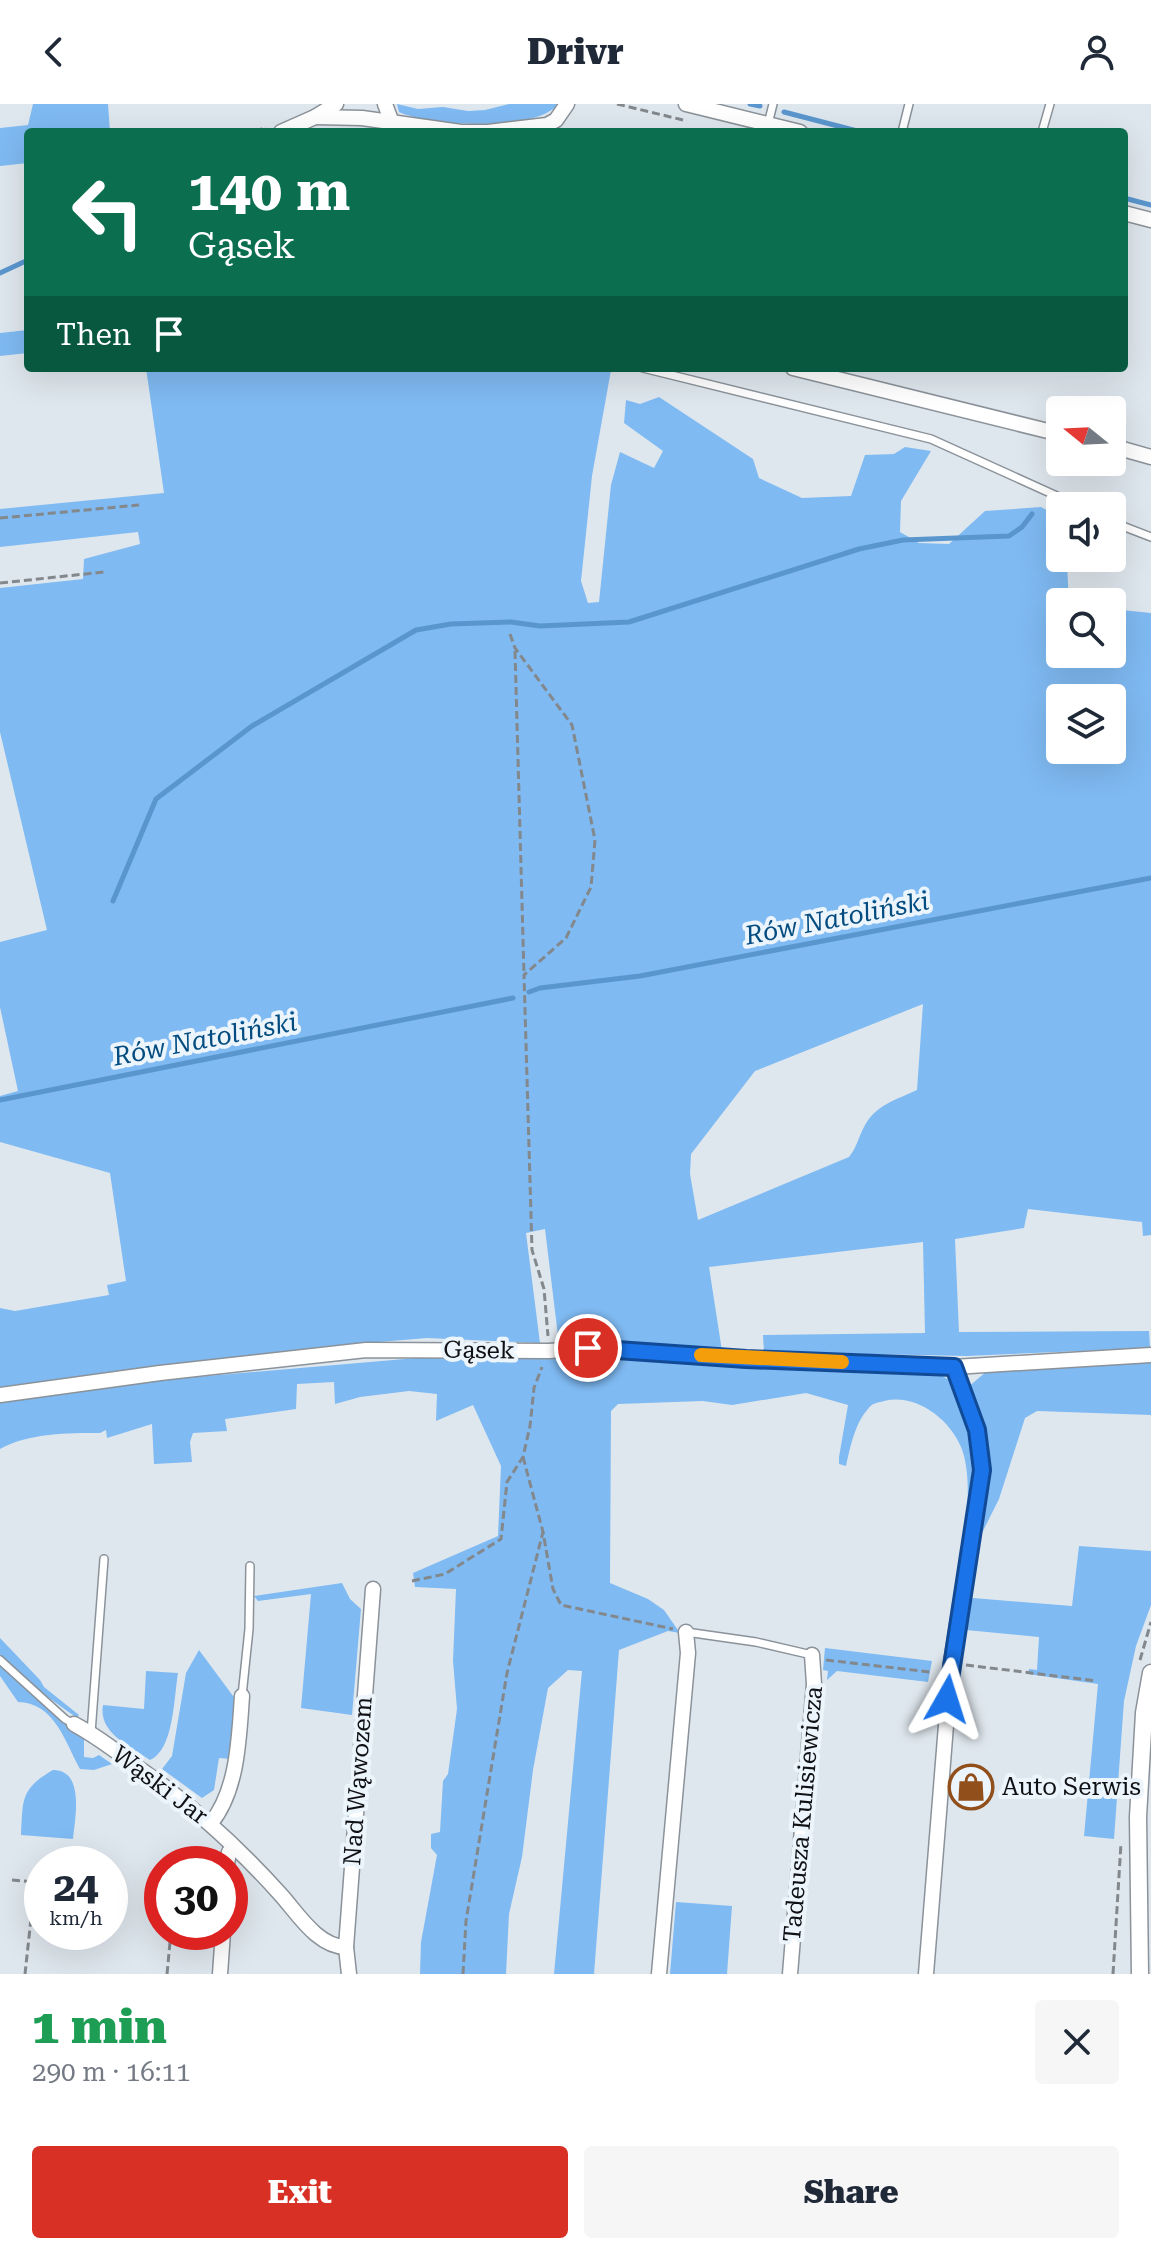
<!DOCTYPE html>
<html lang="en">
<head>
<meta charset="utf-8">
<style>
	:root { --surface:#fff; --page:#f6f6f7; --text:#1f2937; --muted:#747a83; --accent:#d93025 }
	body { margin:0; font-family:"Roboto Serif",serif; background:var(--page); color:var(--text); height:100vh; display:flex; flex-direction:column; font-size:30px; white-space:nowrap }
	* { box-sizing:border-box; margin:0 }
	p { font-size:26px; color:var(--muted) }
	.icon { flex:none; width:44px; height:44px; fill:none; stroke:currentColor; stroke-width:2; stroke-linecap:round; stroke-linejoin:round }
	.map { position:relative; height:1870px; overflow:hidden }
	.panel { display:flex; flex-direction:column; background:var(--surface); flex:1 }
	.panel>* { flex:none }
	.guide { position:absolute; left:24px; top:24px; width:1104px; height:244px; border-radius:8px; box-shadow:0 8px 32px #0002; background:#0b6e4f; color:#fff; overflow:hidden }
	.needle { width:52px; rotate:288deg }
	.buttons { position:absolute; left:1046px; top:292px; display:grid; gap:16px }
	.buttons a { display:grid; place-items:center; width:80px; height:80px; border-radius:8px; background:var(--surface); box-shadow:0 8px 32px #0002; font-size:40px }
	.speed { position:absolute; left:24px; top:1742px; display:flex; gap:16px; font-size:40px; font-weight:700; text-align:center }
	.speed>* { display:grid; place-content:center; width:104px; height:104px; border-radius:50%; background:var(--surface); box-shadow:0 8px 32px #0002; line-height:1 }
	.speed small { font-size:20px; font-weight:400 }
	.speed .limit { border:12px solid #d22; background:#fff; color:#111 }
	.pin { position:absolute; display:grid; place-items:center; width:68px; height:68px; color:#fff; margin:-34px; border:4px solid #fff; border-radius:50%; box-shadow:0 2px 8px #0007 }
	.me { position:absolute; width:88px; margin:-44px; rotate:6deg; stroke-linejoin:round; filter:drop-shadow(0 0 6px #0008) }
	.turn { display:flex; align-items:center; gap:28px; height:168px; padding:0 32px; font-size:36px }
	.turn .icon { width:104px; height:104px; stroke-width:2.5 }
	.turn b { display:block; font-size:56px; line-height:68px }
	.then { display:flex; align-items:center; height:76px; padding:0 32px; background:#0003; gap:16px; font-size:30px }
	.round { display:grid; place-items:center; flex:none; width:84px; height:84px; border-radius:8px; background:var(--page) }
	.headline { display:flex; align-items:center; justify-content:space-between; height:136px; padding:0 32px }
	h1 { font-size:48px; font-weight:800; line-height:60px; color:#1e9e55 }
	.cta { display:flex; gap:16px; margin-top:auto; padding:16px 32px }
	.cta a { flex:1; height:92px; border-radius:8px; background:var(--accent); color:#fff; font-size:32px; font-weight:800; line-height:92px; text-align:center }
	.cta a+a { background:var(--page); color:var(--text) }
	header { display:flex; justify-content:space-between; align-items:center; height:104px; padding:0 32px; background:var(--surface); font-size:36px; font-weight:800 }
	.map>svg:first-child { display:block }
</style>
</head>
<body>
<header><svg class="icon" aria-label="back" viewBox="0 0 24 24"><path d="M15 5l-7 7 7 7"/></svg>Drivr<svg class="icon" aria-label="person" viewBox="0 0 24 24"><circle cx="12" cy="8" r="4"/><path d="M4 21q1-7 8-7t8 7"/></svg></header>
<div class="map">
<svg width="1151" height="1870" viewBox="0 0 1151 1870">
	<rect width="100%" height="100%" fill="#dfe7ee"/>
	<g fill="#7fbaf2" fill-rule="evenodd">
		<path d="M33 0H108L110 28H28V59L0 62V24L28 21Z"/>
		<path d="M397 0 418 5 443 3 468 7 485 6 509 0H558C538 28 428 22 399 8Z"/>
		<path d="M28 226V249L0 252V229Z"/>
		<path d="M146 264H608L611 266 592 372 581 477 588 499 599 498 611 381 620 348 654 364 663 347 624 319 626 296 640 300 659 293 753 355 759 374 802 394 851 392 865 351 894 350 905 343 931 347 901 397 900 428 919 439 949 440 985 407 1041 403 1060 413V454H1070L1067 461 1069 498H1060V550H1112V505L1151 509V1131L1143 1132 1142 1118 1028 1105 1024 1124 955 1135 959 1228 1149 1227 1150 1244 967 1252 764 1248 763 1231 925 1229 923 1138 709 1163 722 1247 559 1240 545 1125 526 1129 540 1239 427 1234 320 1243 0 1284V1204L15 1207 109 1191 107 1181 126 1177 110 1069 0 1038V992L18 987 0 903V838L47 826 0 628V484L83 475 84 455 140 440 138 428 0 443V405L164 389ZM1060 594H1112V646H1060ZM923 900 917 986C896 996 875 1001 864 1023 858 1034 857 1043 849 1053L698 1116 690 1070 691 1050 755 967Z"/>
		<path d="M607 1249 937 1269 958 1281 978 1348 964 1441C967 1414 972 1369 961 1343 949 1314 915 1289 884 1297 877 1299 872 1299 868 1305 855 1319 850 1344 846 1362L839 1360V1353L848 1301 806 1289 732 1301 703 1297 618 1300 611 1307 610 1479 648 1495 664 1506 680 1529 668 1527 619 1546 594 1870H554L582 1567 568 1566 548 1584 533 1666 522 1753 509 1810 506 1870H420L421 1838 437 1751 431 1744V1730L440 1728 443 1677 448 1670 457 1605 453 1557 456 1485 415 1483 413 1469 498 1432 501 1362 473 1301 436 1317 437 1290 409 1287 360 1293 335 1300 334 1278 297 1280 296 1305 225 1315 227 1327 193 1329 190 1338 192 1358 154 1360 152 1320 107 1334 106 1326 100 1329C69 1329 28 1329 0 1345V1296L184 1274 451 1251Z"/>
		<path d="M1151 1255V1311L1037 1307 1025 1314 999 1395 975 1443 984 1383 967 1284 987 1267Z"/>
		<path d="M1079 1442 1151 1447V1501L1136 1542 1124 1597 1114 1735 1084 1732 1098 1580 1028 1570 1029 1565 1037 1566 1039 1533 966 1526 970 1497 973 1494 1072 1502Z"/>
		<path d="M342 1479 350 1495 361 1505 352 1611 301 1604 311 1490 258 1497 254 1492Z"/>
		<path d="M0 1534 40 1576 44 1583 79 1611 77 1614 38 1586 0 1552Z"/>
		<path d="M825 1544 932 1557 928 1578 837 1567 827 1576 828 1567 823 1566Z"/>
		<path d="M199 1546 236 1596 232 1655 219 1654 214 1686 202 1694 162 1665 172 1652 186 1569Z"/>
		<path d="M0 1562 84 1635V1653L93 1654 99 1651 112 1660 94 1666 80 1665C65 1638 55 1599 18 1598L0 1572Z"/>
		<path d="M146 1567 178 1569C174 1592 174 1646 150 1656 130 1642 98 1629 103 1601L144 1605Z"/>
		<path d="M53 1666C85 1666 75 1714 73 1735L21 1731C23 1696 20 1685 53 1666Z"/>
		<path d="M676 1798 732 1802 727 1870H670Z"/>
	</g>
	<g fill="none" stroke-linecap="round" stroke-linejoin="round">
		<g stroke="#5a96ce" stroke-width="5">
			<path d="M750 0 760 2"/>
			<path d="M784 8 861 28"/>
			<path d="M1124 94 1151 101"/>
			<path d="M0 169 28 156"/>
			<path d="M113 797 156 695 252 622 416 526 451 520 511 518 540 522 629 518 859 445 903 436 1009 432 1022 423 1032 410"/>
			<path d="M529 888 540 884 640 872 1151 774"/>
			<path d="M0 996 513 894"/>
		</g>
		<g stroke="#8b9299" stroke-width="10">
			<g id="service">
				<path d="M768 20 773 0"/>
				<path d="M902 28 909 0"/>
				<path d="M1042 28 1050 0"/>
				<path d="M643 264 931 335 1079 402"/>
				<path d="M1112 418 1151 433"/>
				<path d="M686 1528 756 1538 812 1551"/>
				<path d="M0 1556 65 1615 74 1620"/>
				<path d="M242 1592 249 1525 250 1462"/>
				<path d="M91 1629 104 1455"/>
			</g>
		</g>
		<g stroke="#8b9299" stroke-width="17">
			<g id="minor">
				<path d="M385 0 392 19"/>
				<path d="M686 0 800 28"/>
				<path d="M315 13 362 14 461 28H488L547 21 556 16 567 0"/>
				<path d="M281 28 315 13 336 0"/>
				<path d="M1124 109 1151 116"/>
				<path d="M793 264 1060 330"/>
				<path d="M1112 342 1151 353"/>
				<path d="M0 1291 160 1269 366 1246 549 1247 588 1244 746 1255 954 1263 1151 1251"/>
				<path d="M74 1620C98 1633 119 1649 140 1665 193 1702 238 1743 281 1791 298 1810 318 1843 346 1843"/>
				<path d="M211 1719C238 1686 239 1633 242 1592"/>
				<path d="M227 1760 229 1748"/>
				<path d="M220 1870 223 1828"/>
				<path d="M349 1870 346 1843 373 1485"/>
				<path d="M659 1870 688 1549 686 1528"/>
				<path d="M790 1870 814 1580 812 1551"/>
				<path d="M926 1870 951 1559 982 1366 977 1326 954 1263"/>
			</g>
		</g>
		<g stroke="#8b9299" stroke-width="19">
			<path id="tertiary" d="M1140 1870 1138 1713 1144 1609 1151 1569"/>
		</g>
		<g stroke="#83888d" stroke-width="3" stroke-dasharray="8 4" stroke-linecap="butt">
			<path d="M617 0 683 16"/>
			<path d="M255 28 266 23"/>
			<path d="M0 414 139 401"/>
			<path d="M0 479 104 468"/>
			<path d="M510 530 515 544 572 621 595 736 591 783 566 834 524 871 532 1146 544 1185 548 1232"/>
			<path d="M515 547 524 871"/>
			<path d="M523 1353 543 1428 553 1485 561 1501 673 1525"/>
			<path d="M412 1477 445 1470 501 1435 507 1378 523 1353 530 1322 534 1284 542 1263"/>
			<path d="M826 1556 930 1568"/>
			<path d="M1140 1556 1151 1518"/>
			<path d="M966 1561 1097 1577"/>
			<path d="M182 1751 187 1753 186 1760"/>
			<path d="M12 1776 35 1778 25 1870"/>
			<path d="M167 1870 171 1828"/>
			<path d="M463 1870 466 1817 507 1569 543 1428"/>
			<path d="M1113 1870 1121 1739"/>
		</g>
		<use href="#service" stroke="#fff" stroke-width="7"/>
		<use href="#minor" stroke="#fff" stroke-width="14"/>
		<use href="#tertiary" stroke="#fff" stroke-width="16"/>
	</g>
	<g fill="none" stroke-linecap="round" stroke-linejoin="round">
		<g stroke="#114b97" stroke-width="20">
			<path id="route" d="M588 1244 746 1255 954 1263 977 1326 982 1366 947 1595"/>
		</g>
		<use href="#route" stroke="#1a73e8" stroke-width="14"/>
		<path stroke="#f59e0b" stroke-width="14" d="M701 1251 842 1258"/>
	</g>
	<defs>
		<g id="shop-ring" transform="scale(2.3)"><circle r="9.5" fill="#ecf4fc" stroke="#904f1b" stroke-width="1.5"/><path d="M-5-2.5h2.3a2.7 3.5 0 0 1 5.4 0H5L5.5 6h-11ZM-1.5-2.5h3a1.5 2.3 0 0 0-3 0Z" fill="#904f1b"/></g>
	</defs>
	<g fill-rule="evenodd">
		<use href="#shop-ring" x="971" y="1683"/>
	</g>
	<g text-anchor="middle" stroke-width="8" stroke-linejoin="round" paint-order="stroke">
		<g font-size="24" fill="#0f1114" stroke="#ecf4fc">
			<text transform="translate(479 1246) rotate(1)" y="8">Gąsek</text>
			<text transform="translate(358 1677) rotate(-86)" y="8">Nad Wąwozem</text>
			<text transform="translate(160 1681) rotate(37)" y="8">Wąski Jar</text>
			<text transform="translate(803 1710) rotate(-85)" y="8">Tadeusza Kulisiewicza</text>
		</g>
		<g font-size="24" fill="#0f1114" stroke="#ecf4fc" text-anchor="start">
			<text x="1002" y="1691">Auto Serwis</text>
		</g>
		<g font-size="26" font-style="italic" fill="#034c80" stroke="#ecf4fc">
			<text transform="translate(837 814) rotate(-11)" y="9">Rów Natoliński</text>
			<text transform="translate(205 935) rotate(-11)" y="9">Rów Natoliński</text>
		</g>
	</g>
</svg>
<div class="buttons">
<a><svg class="needle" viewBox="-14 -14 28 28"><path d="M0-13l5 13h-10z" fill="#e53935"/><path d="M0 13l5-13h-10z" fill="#747a83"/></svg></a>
<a><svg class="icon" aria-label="sound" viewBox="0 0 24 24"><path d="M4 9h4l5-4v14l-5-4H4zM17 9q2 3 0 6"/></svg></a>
<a><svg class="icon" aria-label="search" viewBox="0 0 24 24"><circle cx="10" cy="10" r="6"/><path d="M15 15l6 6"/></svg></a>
<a><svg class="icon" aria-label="layers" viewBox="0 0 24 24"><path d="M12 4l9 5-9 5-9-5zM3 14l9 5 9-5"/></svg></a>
</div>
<div class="speed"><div>24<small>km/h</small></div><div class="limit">30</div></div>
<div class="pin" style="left:588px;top:1244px;background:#d93025"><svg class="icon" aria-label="arrive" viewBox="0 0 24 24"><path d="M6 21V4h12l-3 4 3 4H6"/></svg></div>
<svg class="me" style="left:947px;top:1595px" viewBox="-20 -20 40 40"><path d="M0-17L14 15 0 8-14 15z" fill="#1a73e8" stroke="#fff" stroke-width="4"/></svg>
<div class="guide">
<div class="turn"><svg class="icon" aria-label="left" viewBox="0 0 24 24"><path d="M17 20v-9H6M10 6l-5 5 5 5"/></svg><div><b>140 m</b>Gąsek</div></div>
<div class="then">Then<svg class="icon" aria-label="arrive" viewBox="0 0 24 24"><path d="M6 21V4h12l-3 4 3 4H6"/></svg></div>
</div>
</div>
<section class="panel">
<div class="headline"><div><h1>1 min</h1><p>290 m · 16:11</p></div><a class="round"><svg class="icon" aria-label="close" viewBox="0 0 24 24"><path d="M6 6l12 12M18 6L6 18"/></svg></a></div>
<div class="cta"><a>Exit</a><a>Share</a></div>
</section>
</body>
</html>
